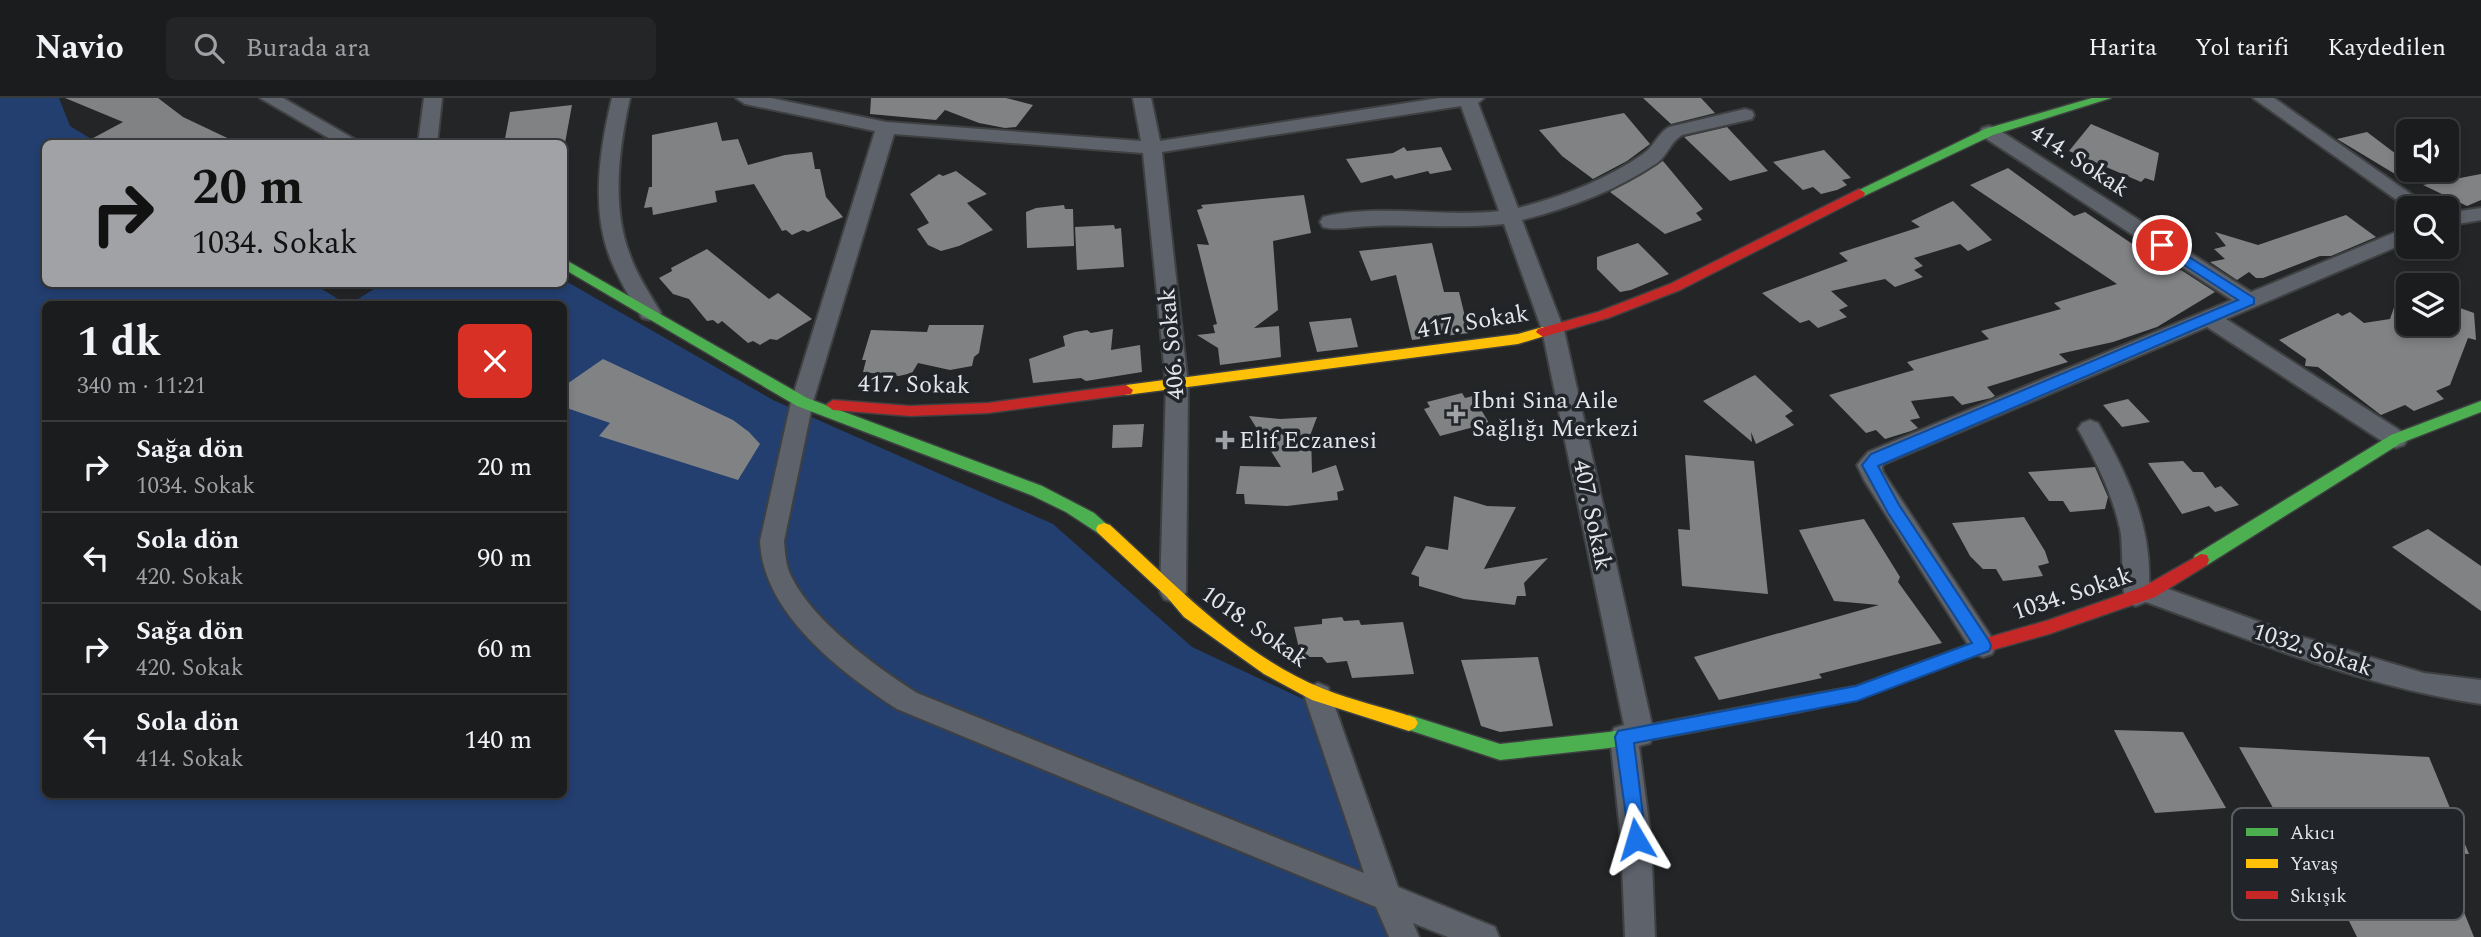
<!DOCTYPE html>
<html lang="tr">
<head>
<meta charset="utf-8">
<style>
	:root { --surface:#1a1c1d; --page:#232526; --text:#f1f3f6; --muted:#9fa1a4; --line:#383a3b }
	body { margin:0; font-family:Spectral,serif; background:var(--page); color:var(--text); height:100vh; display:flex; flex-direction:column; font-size:26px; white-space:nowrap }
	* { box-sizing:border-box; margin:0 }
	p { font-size:23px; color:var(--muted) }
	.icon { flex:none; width:38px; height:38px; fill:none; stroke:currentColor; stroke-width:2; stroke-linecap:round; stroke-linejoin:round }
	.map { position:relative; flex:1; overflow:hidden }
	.panel { position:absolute; left:42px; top:203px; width:525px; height:497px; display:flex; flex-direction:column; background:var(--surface); border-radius:10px; box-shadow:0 4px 10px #0003,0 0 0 2px var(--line) }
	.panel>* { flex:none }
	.hud { position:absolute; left:42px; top:42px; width:525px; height:147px; border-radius:10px; box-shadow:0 4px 10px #0003,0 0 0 2px var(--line); background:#a0a2a5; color:#111; overflow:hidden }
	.tools { position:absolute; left:2396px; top:21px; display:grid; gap:14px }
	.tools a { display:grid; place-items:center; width:63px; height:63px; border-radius:10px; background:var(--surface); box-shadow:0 4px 10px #0003,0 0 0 2px var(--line); font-size:35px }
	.pin { position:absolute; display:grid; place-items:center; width:60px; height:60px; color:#fff; margin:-30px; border:4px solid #fff; border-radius:50%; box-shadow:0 2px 7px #0007 }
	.me { position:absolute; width:77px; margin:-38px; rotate:353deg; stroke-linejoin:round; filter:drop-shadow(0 0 5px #0008) }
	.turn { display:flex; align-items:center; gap:24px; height:147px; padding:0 35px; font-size:32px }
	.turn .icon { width:91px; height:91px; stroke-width:2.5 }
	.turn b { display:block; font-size:49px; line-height:60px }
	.round { display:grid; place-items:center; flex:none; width:74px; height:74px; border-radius:10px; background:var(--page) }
	.overview { display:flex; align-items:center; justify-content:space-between; height:119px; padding:0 35px }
	h1 { font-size:42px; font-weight:700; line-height:52px }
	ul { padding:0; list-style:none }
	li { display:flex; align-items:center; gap:21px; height:91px; padding:0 35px; border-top:2px solid var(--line) }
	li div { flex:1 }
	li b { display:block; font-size:26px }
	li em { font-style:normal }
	header { display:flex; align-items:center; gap:42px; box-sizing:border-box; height:98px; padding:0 35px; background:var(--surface); border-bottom:2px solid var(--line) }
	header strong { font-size:33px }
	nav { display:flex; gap:38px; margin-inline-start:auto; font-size:24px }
	.search { width:490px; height:63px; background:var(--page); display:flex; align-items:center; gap:18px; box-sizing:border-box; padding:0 24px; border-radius:10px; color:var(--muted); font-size:26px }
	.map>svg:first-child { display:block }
</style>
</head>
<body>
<header>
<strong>Navio</strong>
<div class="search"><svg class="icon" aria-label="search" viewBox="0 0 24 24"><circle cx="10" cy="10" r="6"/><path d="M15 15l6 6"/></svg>Burada ara</div>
<nav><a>Harita</a><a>Yol tarifi</a><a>Kaydedilen</a></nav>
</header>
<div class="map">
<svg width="2481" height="839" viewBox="0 0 2481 839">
	<rect width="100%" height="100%" fill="#232527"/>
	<path fill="#233f70" d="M0 0H59L70 28 98 45 46 46V186H314L346 206H46V696H564V206H350L382 186H564V182L773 302 1053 426 1192 549 1316 607 1412 839H0Z"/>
	<g fill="#818284">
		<path d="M65 0H158L183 19 240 46H82L123 24Z"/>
		<path d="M871 0H1006L1033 7 1016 29 1005 30 979 25 945 12 936 22 870 16Z"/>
		<path d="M1643 0H1701L1715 15 1671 26Z"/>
		<path d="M572 7 565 45 504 46 510 14Z"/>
		<path d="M1624 15 1650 46 1627 63 1593 81 1562 58 1539 32Z"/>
		<path d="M717 24 722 43 738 41 748 67 785 57 812 54 815 71H820L826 99 843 119 808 134 803 132 792 137 786 132 782 133 754 86 715 93 717 104 653 117 652 109 644 110 649 89H652V37Z"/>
		<path d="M2091 26 2159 55 2154 83 2145 80 2141 84 2069 53Z"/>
		<path d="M1727 29 1768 73 1730 83 1684 39Z"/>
		<path d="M2367 34 2408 65V72L2418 73 2410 85 2337 41Z"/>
		<path d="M1404 49 1407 53 1441 49 1452 72 1430 76 1428 73 1395 81 1392 77 1361 85 1346 61 1393 55Z"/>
		<path d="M1824 52 1851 80 1842 82 1847 87 1837 92 1821 96 1813 89 1803 92 1773 64Z"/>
		<path d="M1663 63 1703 111 1696 115 1702 122 1665 136 1610 94Z"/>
		<path d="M2008 70 2074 118 2085 114 2174 174 2181 172 2215 194 2157 229 2113 244 2059 256 2068 264 1987 289 1995 298 1991 300 1962 307 1953 298 1911 303 1920 320 1910 322 1918 330 1911 333 1885 341 1876 332 1866 335 1829 297 1914 272 1907 264 1989 241 1981 233 2061 211 2054 205 2117 186 1970 87Z"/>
		<path d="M956 73 987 96 967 105 993 132 959 148 941 153 928 147 917 131 929 125 910 96 939 76 943 78Z"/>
		<path d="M2481 76V102L2467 108 2423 87Z"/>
		<path d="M1304 97 1311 135 1273 143 1278 212 1254 230 1279 228 1281 259 1220 267 1218 250 1197 237 1215 235 1213 227 1217 226 1197 146 1209 147 1197 112 1203 110 1201 107Z"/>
		<path d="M1953 103 1992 142 1968 153 1960 146 1914 160 1923 168 1914 172 1923 179 1895 189 1885 181 1831 193 1848 208 1839 212 1847 219 1818 230 1809 222 1800 225 1762 195 1848 163 1839 155 1920 129 1911 123Z"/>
		<path d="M1064 107 1065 111H1073L1074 148 1027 150 1026 114 1036 110Z"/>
		<path d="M2346 117 2376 139 2331 158H2320L2263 180H2256L2249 174 2237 182 2210 164 2225 161 2214 151 2226 148 2215 134 2258 147Z"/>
		<path d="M1114 127 1115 131 1121 130 1124 169 1077 172 1075 129Z"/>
		<path d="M1432 145 1444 194H1459L1469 235 1412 242 1396 177 1371 183 1359 153Z"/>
		<path d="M1638 145 1669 176 1631 192 1620 194 1597 171V159Z"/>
		<path d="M707 151 769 201 778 195 812 221 777 242 770 241 760 247 753 243 748 245 722 223 718 226 713 222 707 223 689 201 673 196 659 180 672 173 671 170Z"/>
		<path d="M2399 195 2408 197V226H2446V205L2474 215 2476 242 2468 240 2450 287 2436 293 2444 301 2414 313 2405 307 2381 317 2318 269 2305 268 2306 261 2279 242 2338 215 2342 218 2350 214 2364 225 2390 221Z"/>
		<path d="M1351 220 1358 249 1317 254 1309 224Z"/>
		<path d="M929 227H984L979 255 974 259 972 268 950 272 918 265 912 275 899 278 863 274 866 262H862L871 232 927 234Z"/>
		<path d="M1113 231 1111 252 1140 247 1142 274 1086 283 1081 280 1033 285 1029 261 1065 248 1063 238 1075 234 1087 232 1091 235Z"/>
		<path d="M603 261 733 322 749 334 760 346 738 382 599 338 610 325 564 309V288Z"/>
		<path d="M1755 277 1793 313 1785 318 1794 327 1756 346 1751 334 1752 344 1703 303Z"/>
		<path d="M1462 295 1465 300 1473 298 1489 325 1440 338 1424 311 1430 309 1427 304Z"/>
		<path d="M2128 301 2150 324 2122 329 2103 307Z"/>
		<path d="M1249 318 1280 321 1317 319 1311 335 1312 375 1336 367 1344 392 1337 394 1338 402 1287 408 1245 406 1244 396H1236L1240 368 1281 369Z"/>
		<path d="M1144 326 1142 349 1112 350 1113 327Z"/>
		<path d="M1685 357 1754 363 1768 496 1682 488 1678 431 1690 432Z"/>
		<path d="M2183 363 2193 374H2203L2215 390 2221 388 2239 407 2215 414 2209 408 2182 416 2148 365Z"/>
		<path d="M2095 369 2108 399 2105 411 2070 414 2063 403H2049L2028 374Z"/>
		<path d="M1454 398 1487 408 1516 409 1484 471 1548 460 1524 485 1526 498H1517L1515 507 1464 501 1419 488V479L1411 476 1426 448 1448 452Z"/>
		<path d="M2024 419 2045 453 2049 465 2038 468 2043 478 2003 483 1996 471H1983L1970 458 1952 425Z"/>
		<path d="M1864 421 1900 479 1898 484 1942 545 1819 576 1822 580 1719 602 1694 559 1879 507 1834 503 1799 432Z"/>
		<path d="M2428 431 2481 468V513L2392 449Z"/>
		<path d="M1342 519 1344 523 1359 522 1361 527 1403 524 1414 576 1352 580 1347 563 1327 565 1322 559H1301L1294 529 1322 526V521Z"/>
		<path d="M1538 559 1553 628 1500 634 1481 628 1461 562Z"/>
		<path d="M2114 632 2183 634 2226 710 2155 715Z"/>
		<path d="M2239 649 2429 659 2469 756 2362 750 2364 756 2297 753Z"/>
		<path d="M2335 795 2461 807 2474 839H2357Z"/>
	</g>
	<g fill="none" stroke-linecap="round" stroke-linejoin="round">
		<g stroke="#3f4041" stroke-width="4">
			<g id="street">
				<path d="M260 0H283L363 46H339Z"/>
				<path d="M424 0H442L437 46H418Z"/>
				<path d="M612 0H630C619 49 611 109 630 157 637 178 650 196 661 215L658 220 650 222 642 220C630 200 617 179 609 157 591 109 600 49 612 0Z"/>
				<path d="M736 0H771L886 24 1141 43 1133 0H1151L1160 43 1439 0H1484L1478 5 1518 110C1561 99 1606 82 1643 56 1654 49 1657 36 1669 29L1745 11 1752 13 1754 17 1752 21 1682 37C1670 44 1668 57 1657 65 1617 92 1570 110 1522 122L1564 232 1654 636 1650 645 1639 648 1651 741 1655 839H1625L1621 741 1610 639 1614 630 1624 627 1542 232 1504 126C1460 131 1416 126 1372 128 1356 128 1338 133 1323 129L1320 124 1323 119C1377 105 1443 120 1499 113L1461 8 1162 54 1188 287 1186 494 1182 501 1173 504 1164 501 1160 494 1166 287 1143 55 894 36 813 304 784 443C785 456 786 469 792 480 815 525 875 568 917 595L1364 775 1304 597 1308 589 1318 585 1328 589 1398 789 1495 829 1499 839H1448L1413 825 1419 839H1389L1376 809 897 611C841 574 763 516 760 443L791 304 875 33 745 6Z"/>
				<path d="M2253 0H2274L2431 110H2408Z"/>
				<path d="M1989 28 1996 30 2251 194 2408 129V144L2226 221 2404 335 2408 341 2404 347 2396 350 2388 347 2207 229 1884 366 1882 369 1883 374 1992 540 1996 548 1992 556 1983 559 1974 556 1864 382 1857 367 1868 354 2232 202 1982 38 1980 34 1982 30Z"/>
				<path d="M2481 110V122L2446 128V115Z"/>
				<path d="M2090 322 2098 325C2126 374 2151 425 2149 484L2302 539 2424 575 2481 582V606C2365 589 2255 544 2146 504L2136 508 2127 505C2120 492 2124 450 2120 431 2112 395 2096 363 2078 331L2082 325Z"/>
			</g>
		</g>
		<g stroke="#3f4041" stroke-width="3">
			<g id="fast">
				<path d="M2092 0H2111L1993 37 1864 98 1859 99 1853 95 1985 31Z"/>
				<path d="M564 161 807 300 1042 388 1094 415 1112 431 1110 435H1098L1066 414 1031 397 797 308 564 171Z"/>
				<path d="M2481 303V314L2401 345 2207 467H2195L2193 462 2195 457 2391 337Z"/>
				<path d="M1800 598 1806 601 1809 606 1806 611 1800 614 1609 650 1500 662 1403 630 1400 625 1403 620 1409 617 1500 646 1609 634Z"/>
			</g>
		</g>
		<g stroke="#3f4041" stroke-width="3">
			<g id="slow">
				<path d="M1543 229 1550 234 1548 237 1518 246 1126 297 1119 292 1126 287 1518 236Z"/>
				<path d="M1104 425 1110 427C1173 484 1242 559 1324 591 1353 603 1385 609 1415 620L1418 625 1415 630 1409 633 1312 602 1264 576 1184 519 1167 499 1098 435 1096 431 1098 427Z"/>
			</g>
		</g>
		<g stroke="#3f4041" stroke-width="3">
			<g id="jam">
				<path d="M1859 91 1865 95 1864 98 1680 192 1608 220 1543 239 1536 234 1538 231 1598 214 1670 186Z"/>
				<path d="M1126 287 1133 292 1131 296 988 315 910 318 833 312 826 307 833 302 910 308 988 305Z"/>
				<path d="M2201 456 2207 457 2209 462 2207 467 2155 499 2049 536 1985 554 1857 602 1800 614 1794 611 1791 606 1794 601 1800 598 1856 588 1983 541 2049 522 2143 489Z"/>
			</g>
		</g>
		<use href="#street" fill="#5d626b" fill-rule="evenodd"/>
		<use href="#fast" fill="#4caf50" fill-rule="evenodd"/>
		<use href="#slow" fill="#ffc107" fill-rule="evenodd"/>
		<use href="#jam" fill="#c62828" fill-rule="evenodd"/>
	</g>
	<path fill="#1a73e8" stroke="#114b97" stroke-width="2" d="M2162 142 2254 200V206L1878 368 1899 407 1989 543 1991 548 1989 553 1857 603 1634 645 1646 741 1643 747 1636 750 1630 747 1615 639 1618 633 1856 588 1972 545 1888 415 1862 367 1871 356 2238 202 2158 150V144Z"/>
	<g fill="#a0a2a5" stroke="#212429" stroke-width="2.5">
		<path d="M1452.5 305.5h7v7h7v7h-7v7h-7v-7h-7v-7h7z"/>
		<path d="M1221.5 331.5h7v7h7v7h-7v7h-7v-7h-7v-7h7z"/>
	</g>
	<g text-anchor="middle" stroke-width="7" stroke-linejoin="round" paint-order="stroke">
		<g font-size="24" fill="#e3e5e9" stroke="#212429">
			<text transform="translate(2080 62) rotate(33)" y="8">414. Sokak</text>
			<text transform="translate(1473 223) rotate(-9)" y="8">417. Sokak</text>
			<text transform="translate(1171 246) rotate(-95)" y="8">406. Sokak</text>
			<text transform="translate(914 286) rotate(1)" y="8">417. Sokak</text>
			<text transform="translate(1593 417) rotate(78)" y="8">407. Sokak</text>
			<text transform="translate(2072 495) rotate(-18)" y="8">1034. Sokak</text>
			<text transform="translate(1255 528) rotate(35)" y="8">1018. Sokak</text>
			<text transform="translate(2313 551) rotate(18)" y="8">1032. Sokak</text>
		</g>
		<g font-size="24" fill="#e3e5e9" stroke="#212429" text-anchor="start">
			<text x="1472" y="310">Ibni Sina Aile<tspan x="1472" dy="28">Sağlığı Merkezi</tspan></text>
			<text x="1239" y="350">Elif Eczanesi</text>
		</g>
	</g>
	<rect x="2232" y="710" width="232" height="112" rx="10" fill="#212429" stroke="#5b5e63" stroke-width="2"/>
	<rect x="2246" y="730" width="32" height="8" fill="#4caf50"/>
	<rect x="2246" y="761" width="32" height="9" fill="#ffc107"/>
	<rect x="2246" y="793" width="32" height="8" fill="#c62828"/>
	<g font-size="19" fill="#e3e5e9">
		<text x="2290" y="741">Akıcı</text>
		<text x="2290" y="772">Yavaş</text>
		<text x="2290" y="804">Sıkışık</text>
	</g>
</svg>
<div class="tools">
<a><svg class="icon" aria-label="sound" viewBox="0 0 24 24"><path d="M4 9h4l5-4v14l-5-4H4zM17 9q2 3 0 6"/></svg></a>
<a><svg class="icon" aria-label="search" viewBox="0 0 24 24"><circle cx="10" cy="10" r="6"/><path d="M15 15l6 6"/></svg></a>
<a><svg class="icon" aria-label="layers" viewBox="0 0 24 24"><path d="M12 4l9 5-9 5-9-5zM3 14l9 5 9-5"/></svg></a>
</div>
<div class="pin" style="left:2162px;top:147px;background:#d93025"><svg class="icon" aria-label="arrive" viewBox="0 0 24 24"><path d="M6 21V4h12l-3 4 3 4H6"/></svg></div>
<svg class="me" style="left:1636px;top:741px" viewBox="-20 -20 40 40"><path d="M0-17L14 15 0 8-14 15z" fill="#1a73e8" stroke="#fff" stroke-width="4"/></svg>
<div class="hud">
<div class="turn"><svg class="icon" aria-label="right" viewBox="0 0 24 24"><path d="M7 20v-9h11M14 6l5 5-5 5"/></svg><div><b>20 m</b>1034. Sokak</div></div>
</div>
<section class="panel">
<div class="overview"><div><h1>1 dk</h1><p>340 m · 11:21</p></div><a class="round" style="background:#d93025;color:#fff"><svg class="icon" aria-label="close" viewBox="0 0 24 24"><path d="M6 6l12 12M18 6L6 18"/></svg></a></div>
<ul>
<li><svg class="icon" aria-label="right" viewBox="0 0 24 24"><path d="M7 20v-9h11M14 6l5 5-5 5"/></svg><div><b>Sağa dön</b><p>1034. Sokak</p></div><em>20 m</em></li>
<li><svg class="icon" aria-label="left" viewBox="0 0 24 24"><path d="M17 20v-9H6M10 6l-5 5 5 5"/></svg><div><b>Sola dön</b><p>420. Sokak</p></div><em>90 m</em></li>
<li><svg class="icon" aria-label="right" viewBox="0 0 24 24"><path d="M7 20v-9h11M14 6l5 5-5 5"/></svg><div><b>Sağa dön</b><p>420. Sokak</p></div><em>60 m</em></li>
<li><svg class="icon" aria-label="left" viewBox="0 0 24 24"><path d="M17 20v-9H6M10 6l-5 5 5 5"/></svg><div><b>Sola dön</b><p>414. Sokak</p></div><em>140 m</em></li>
</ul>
</section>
</div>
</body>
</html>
